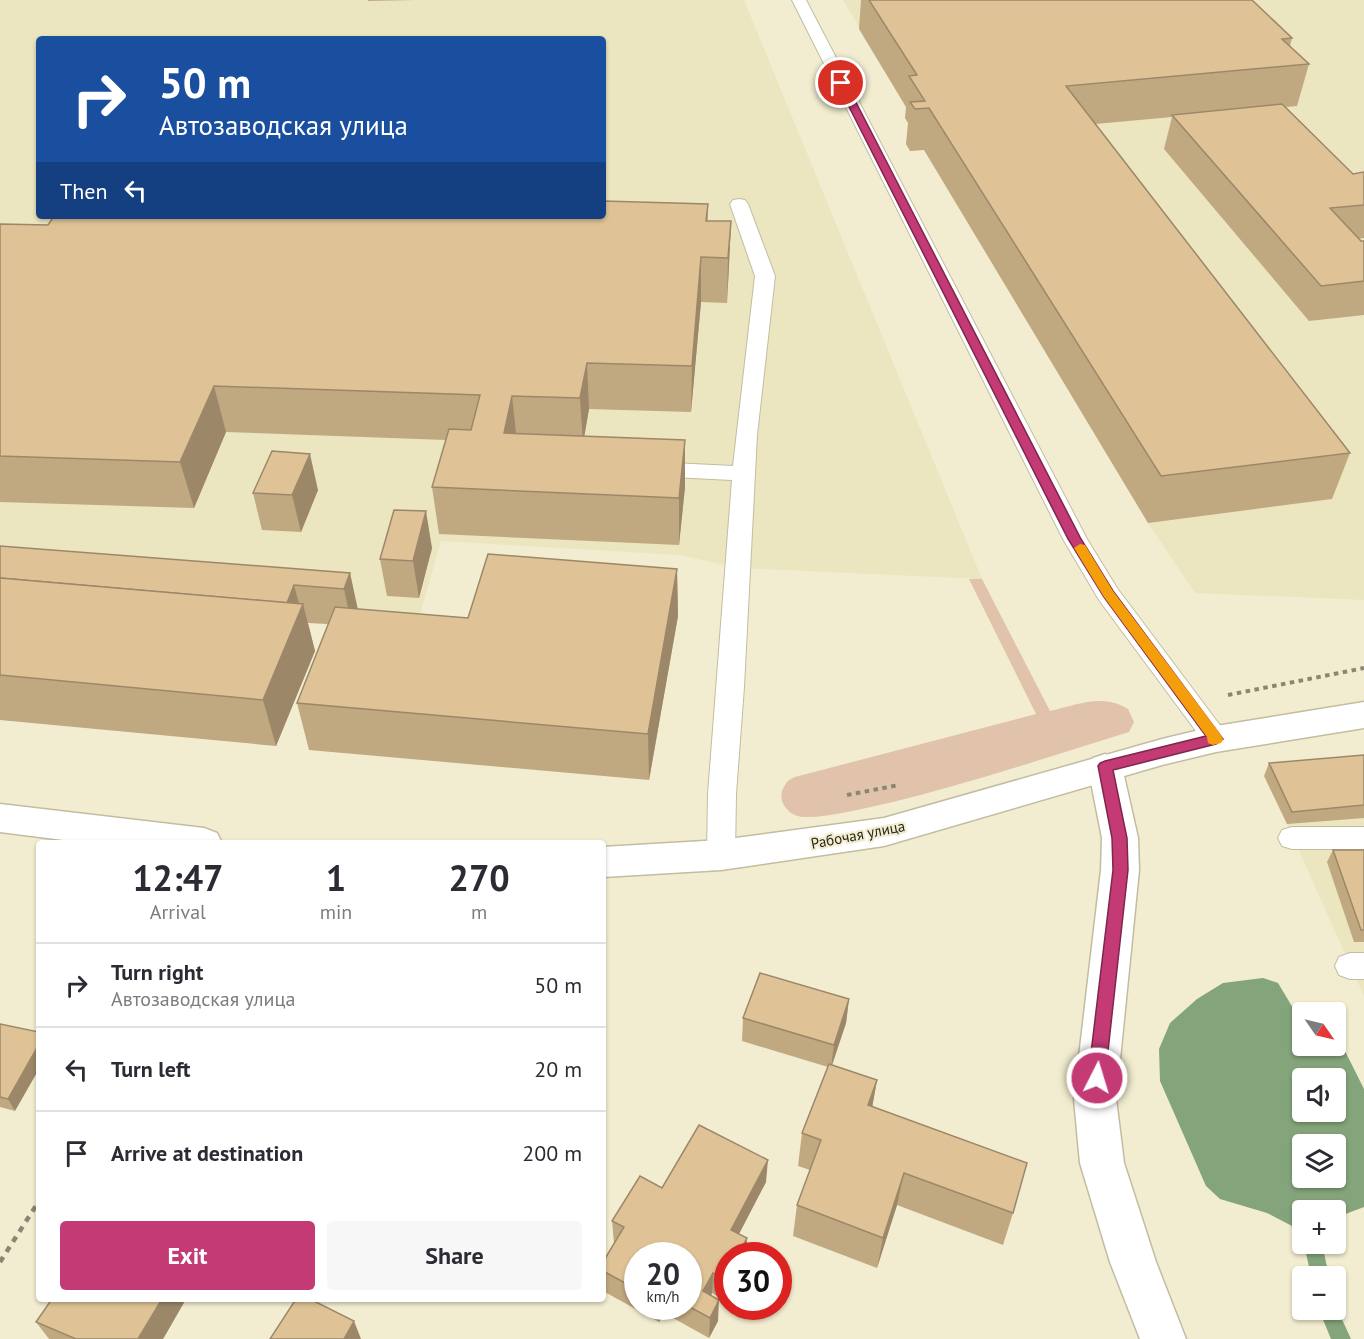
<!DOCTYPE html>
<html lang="en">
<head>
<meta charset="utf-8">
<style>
	:root { --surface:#fff; --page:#f7f7f7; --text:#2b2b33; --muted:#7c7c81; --line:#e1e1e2; --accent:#c33a75 }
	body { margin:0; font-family:"PT Sans",sans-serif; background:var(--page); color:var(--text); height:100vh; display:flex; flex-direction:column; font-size:22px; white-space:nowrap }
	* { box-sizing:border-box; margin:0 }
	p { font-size:20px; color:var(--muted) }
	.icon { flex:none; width:33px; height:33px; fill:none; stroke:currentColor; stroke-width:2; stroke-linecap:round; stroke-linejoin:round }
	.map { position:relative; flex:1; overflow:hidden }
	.drawer { position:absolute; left:36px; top:840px; width:570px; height:462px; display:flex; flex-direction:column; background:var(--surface); border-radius:6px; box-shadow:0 2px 4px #0004 }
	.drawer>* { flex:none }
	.hud { position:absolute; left:36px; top:36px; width:570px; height:183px; border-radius:6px; box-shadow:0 2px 4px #0004; background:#1a4fa0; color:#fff; overflow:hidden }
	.needle { width:39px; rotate:124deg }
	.buttons { position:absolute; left:1292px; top:1002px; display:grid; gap:12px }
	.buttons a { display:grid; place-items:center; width:54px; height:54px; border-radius:6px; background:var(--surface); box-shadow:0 2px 4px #0004; font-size:30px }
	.speed { position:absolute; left:624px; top:1242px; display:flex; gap:12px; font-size:30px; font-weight:700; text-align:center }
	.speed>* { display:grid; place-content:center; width:78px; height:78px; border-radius:50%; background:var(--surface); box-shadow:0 2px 4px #0004; line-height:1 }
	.speed small { font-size:15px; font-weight:400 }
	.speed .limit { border:9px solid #d22; background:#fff; color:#111 }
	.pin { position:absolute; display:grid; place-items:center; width:51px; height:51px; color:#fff; margin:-26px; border:3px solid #fff; border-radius:50%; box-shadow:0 2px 6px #0007 }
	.me { position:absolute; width:66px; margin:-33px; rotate:5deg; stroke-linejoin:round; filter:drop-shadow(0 0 4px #0008) }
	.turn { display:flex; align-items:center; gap:21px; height:126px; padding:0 24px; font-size:27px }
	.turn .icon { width:78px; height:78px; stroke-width:2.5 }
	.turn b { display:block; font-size:42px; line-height:51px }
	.then { display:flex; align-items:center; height:57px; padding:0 24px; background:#0003; gap:12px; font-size:22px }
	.eta { display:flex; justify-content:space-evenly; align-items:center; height:102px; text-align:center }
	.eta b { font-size:36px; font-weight:800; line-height:42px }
	.action { display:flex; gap:12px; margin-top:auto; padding:12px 24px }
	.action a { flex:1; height:69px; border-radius:6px; background:var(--accent); color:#fff; font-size:24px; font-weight:800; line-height:69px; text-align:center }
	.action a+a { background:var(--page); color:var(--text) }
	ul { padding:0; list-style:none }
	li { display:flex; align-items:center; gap:18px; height:84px; padding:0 24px; border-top:2px solid var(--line) }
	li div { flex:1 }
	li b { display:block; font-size:22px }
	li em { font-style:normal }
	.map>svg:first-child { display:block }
</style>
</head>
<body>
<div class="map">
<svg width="1364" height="1339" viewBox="0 0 1364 1339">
	<rect width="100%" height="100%" fill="#f2edd0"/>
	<g fill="#ebe5c0" fill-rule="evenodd">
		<path d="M0 0H744L982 579 738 568 680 555 441 541 414 635 304 622 0 623ZM39 39H603V216H39Z"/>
		<path d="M843 0H1364V600L1195 593 1148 523 924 150 910 151 906 144 920 142 905 118 912 117Z"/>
		<path d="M1364 768V996L1287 824Z"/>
	</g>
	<path fill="#e1c2aa" d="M969 579H982L1050 711C1077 705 1102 693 1128 709L1134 722 1129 732C1049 757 970 783 889 803 864 808 829 818 803 817 788 816 775 800 785 785 787 781 790 779 795 777L1036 714Z"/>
	<path fill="#84a47b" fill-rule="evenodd" d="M1263 978 1278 983 1296 1013 1302 1017V1046H1335V1031L1364 1089V1207L1335 1218V1210H1302V1226H1292L1267 1213 1220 1199 1206 1186 1160 1081 1159 1049 1170 1023 1197 999 1223 983ZM1335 1078V1112H1302V1078ZM1302 1144H1335V1178H1302Z"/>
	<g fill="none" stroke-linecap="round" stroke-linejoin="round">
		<g fill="#84a47b" fill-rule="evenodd">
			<path d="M1304 1244H1322L1329 1276H1311Z"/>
			<path d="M1335 1304 1351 1339H1331L1319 1310H1335Z"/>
		</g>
		<g stroke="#c2bda1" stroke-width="2">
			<g id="lane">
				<path d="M792 0H806L1087 539 1117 588 1225 732 1229 739 1225 746 1216 749 1207 746 1099 600 1063 539Z"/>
				<path d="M739 199 745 200 748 204 775 276 757 435 744 687 736 794 735 855 731 863 721 866 711 863 707 855 708 794 732 480 652 476 644 474 641 469 644 464 652 462 733 466 755 276 730 204 733 200Z"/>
				<path d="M1292 827H1364V849H1292L1282 846 1278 838 1282 830Z"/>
				<path d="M1350 953H1364V979H1350L1339 975 1335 966 1339 957Z"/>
			</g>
		</g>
		<g stroke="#c2bda1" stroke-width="3">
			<path id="street" d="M1105 754 1117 758 1122 767 1138 838 1139 870 1116 1099 1124 1163 1156 1262 1186 1339H1140L1110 1262 1080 1163 1074 1099 1101 870 1102 838 1088 767 1093 758Z"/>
		</g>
		<g stroke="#c2bda1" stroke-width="3">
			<g id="secondary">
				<path d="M1364 702V728L1216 752 1162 765 884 846 721 870 603 877V847L721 840 884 818 1162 739 1216 726Z"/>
				<path d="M0 804 204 828 217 833 222 843H87L0 832Z"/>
			</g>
		</g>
		<g stroke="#898672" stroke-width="4" stroke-dasharray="4.5 4.5" stroke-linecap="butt">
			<path d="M1228 695 1364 668"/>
			<path d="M847 795 899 785"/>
		</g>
		<path stroke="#898672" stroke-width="4.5" stroke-dasharray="6 6" stroke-linecap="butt" d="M0 1262 39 1201"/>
		<use href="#lane" fill="#fff" fill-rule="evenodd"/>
		<use href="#street" fill="#fff" fill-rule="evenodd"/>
		<use href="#secondary" fill="#fff" fill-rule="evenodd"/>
	</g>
	<g fill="#c0a881" fill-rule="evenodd">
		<path d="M368 0H415L368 1Z"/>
		<path d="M861 0H1252L1292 38 1290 46 1309 64 1297 106 1286 107 1353 174 1364 172V238L1358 239 1361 241H1364V315L1309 321 1164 149 1172 117 1095 124 1350 453 1332 499 1148 523 924 150 910 151 906 144 908 123 905 118 906 107 859 29Z"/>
		<path d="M708 204V221H731L727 303 701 302 691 412 589 409 584 436 685 440V487L679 545 439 534 432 487 446 440 226 432 194 508 0 502V224L48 225Z"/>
		<path d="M318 490 301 532 262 530 253 493Z"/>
		<path d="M0 546 350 573 357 609 468 618 677 569 678 616 649 780 309 750 297 703 328 624 308 623 315 651 276 746 0 720Z"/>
		<path d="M432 548 419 598 387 596 380 559Z"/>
		<path d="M1364 755V818L1287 824 1264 776 1269 763Z"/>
		<path d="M1333 850H1364V942H1354L1327 862Z"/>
		<path d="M849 999 846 1023 832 1065 877 1080 872 1107 1013 1213 1003 1245 897 1205 877 1268 793 1236 797 1205 810 1170 798 1166 802 1133 828 1067 742 1041 743 1018Z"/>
		<path d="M0 1024 15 1111 0 1107Z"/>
		<path d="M766 1182 739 1234 747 1238 746 1256H728L724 1300 712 1293 711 1296 718 1321 709 1338 664 1313 659 1322 603 1291V1262L614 1243 612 1221 662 1188ZM638 1256H688V1306H638Z"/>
		<path d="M52 1299H186L163 1339H49L36 1322Z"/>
	</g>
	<g fill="#9c8869">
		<path d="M731 221 729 266 727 303 728 258Z"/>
		<path d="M701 257V302L691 412 692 366Z"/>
		<path d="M587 363 589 409 583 444 580 398Z"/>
		<path d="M214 386 226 432 194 508 180 462Z"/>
		<path d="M512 396 517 442 504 433Z"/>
		<path d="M685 440V487L679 545V498Z"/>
		<path d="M310 454 318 490 301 532 292 495Z"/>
		<path d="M426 511 432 548 419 598 413 561Z"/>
		<path d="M677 569 678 616 649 780 648 734Z"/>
		<path d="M350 573 358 610 352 626 344 589Z"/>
		<path d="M294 585 301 611 303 604 315 651 276 746 263 700 283 612Z"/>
		<path d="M849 999 846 1023 831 1068 834 1045Z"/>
		<path d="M39 1044V1069L15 1111 8 1099Z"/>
		<path d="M877 1080 871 1114 868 1105Z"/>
		<path d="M768 1160 766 1182 730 1251 731 1230Z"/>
		<path d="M904 1173 897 1205 877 1268 883 1238Z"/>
		<path d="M747 1238 746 1256H737Z"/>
		<path d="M713 1273 712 1293 703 1312V1291Z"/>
		<path d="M728 1274V1293L724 1300 725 1279Z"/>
		<path d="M162 1299H186L163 1339H138Z"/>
		<path d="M719 1300 718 1321 709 1338 710 1318Z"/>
		<path d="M658 1306H664V1313L659 1322Z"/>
		<path d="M354 1321 361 1339H344Z"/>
	</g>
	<g fill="#dfc396" stroke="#9c8869" stroke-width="1.5">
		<path d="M869 0H1252L1292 38 1282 39 1309 64 1066 86 1350 453 1161 476 929 108 915 109 910 102 925 101 909 76 917 75Z"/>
		<path d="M1282 104 1353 174 1364 172V205L1330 208 1361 241H1364V281L1321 286 1172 115Z"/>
		<path d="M603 201 708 204 706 221H731L728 258 701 257 692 366 587 363 580 398 512 396 504 433 685 440 679 498 432 487 449 429 471 430 480 395 214 386 180 462 0 456V224L48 225 54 216H603Z"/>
		<path d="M272 451 310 454 292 495 253 493Z"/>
		<path d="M394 510 426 511 413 561 380 559Z"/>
		<path d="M0 546 350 573 344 589 294 585 287 603 0 578Z"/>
		<path d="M488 554 677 569 648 734 297 703 335 607 468 618Z"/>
		<path d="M0 578 303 604 263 700 0 675Z"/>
		<path d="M1364 755V805L1292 812 1269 763Z"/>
		<path d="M1333 850H1364V930H1361Z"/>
		<path d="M760 973 849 999 834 1045 743 1018Z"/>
		<path d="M0 1024 39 1032V1044L8 1099 0 1097Z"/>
		<path d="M829 1064 877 1080 868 1105 1027 1163 1013 1213 904 1173 883 1238 797 1205 821 1140 802 1133Z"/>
		<path d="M699 1125 768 1160 731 1230 747 1238 737 1256H728V1274L725 1279 713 1273 703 1291 719 1300 710 1318 688 1306V1256H638V1290L603 1271V1262L624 1227 612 1221 640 1176 662 1188Z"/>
		<path d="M52 1299H162L138 1339H76L36 1322Z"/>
		<path d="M296 1299H310L354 1321 344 1339H270Z"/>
	</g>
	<path fill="#c33a75" stroke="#7f264c" stroke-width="1.5" d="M841 80 846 83 1081 539 1113 591 1223 739 1216 744 1113 770 1127 838 1128 870 1105 1078 1103 1084 1097 1086 1091 1084 1088 1078 1113 870 1112 838 1098 766 1100 763 1105 761 1206 736 1104 597 1068 539 837 83Z"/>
	<path fill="#f59e0b" d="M1080 544 1085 545 1113 591 1221 735 1223 739 1221 743 1213 745 1208 743 1207 737 1104 597 1074 548Z"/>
	<g text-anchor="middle" stroke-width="4.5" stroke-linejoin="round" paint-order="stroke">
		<g font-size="15" fill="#29271c" stroke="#f2edd0">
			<text transform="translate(858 835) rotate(-11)" y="5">Рабочая улица</text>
		</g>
	</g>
</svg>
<div class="buttons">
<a><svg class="needle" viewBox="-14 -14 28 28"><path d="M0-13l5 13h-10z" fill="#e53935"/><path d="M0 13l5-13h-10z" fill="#7c7c81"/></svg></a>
<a><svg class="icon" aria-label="sound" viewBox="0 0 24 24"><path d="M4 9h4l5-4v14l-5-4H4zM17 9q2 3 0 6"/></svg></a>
<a><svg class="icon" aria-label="layers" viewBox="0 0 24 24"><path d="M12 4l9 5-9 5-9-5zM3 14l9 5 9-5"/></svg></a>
<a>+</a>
<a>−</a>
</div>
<div class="speed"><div>20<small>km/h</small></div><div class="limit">30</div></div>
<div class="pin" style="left:841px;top:83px;background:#d93025"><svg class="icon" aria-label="arrive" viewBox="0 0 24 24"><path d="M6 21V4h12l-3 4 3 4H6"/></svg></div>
<svg class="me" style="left:1097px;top:1078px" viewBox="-20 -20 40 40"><circle r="17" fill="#c33a75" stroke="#fff" stroke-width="3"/><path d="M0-11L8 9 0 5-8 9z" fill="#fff"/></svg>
<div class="hud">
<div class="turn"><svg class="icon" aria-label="right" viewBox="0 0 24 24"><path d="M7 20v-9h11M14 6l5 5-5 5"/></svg><div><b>50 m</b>Автозаводская улица</div></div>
<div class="then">Then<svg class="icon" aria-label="left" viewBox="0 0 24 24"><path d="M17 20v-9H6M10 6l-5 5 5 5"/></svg></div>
</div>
<section class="drawer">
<div class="eta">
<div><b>12:47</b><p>Arrival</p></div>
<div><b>1</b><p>min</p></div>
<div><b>270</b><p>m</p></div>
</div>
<ul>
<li><svg class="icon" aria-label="right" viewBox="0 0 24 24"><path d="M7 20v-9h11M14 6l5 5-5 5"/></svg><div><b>Turn right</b><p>Автозаводская улица</p></div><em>50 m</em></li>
<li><svg class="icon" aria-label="left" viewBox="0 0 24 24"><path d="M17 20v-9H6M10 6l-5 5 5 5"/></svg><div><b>Turn left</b></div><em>20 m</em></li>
<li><svg class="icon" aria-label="arrive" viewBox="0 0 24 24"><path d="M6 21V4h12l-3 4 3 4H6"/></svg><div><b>Arrive at destination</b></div><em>200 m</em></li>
</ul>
<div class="action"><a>Exit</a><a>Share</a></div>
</section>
</div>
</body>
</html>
